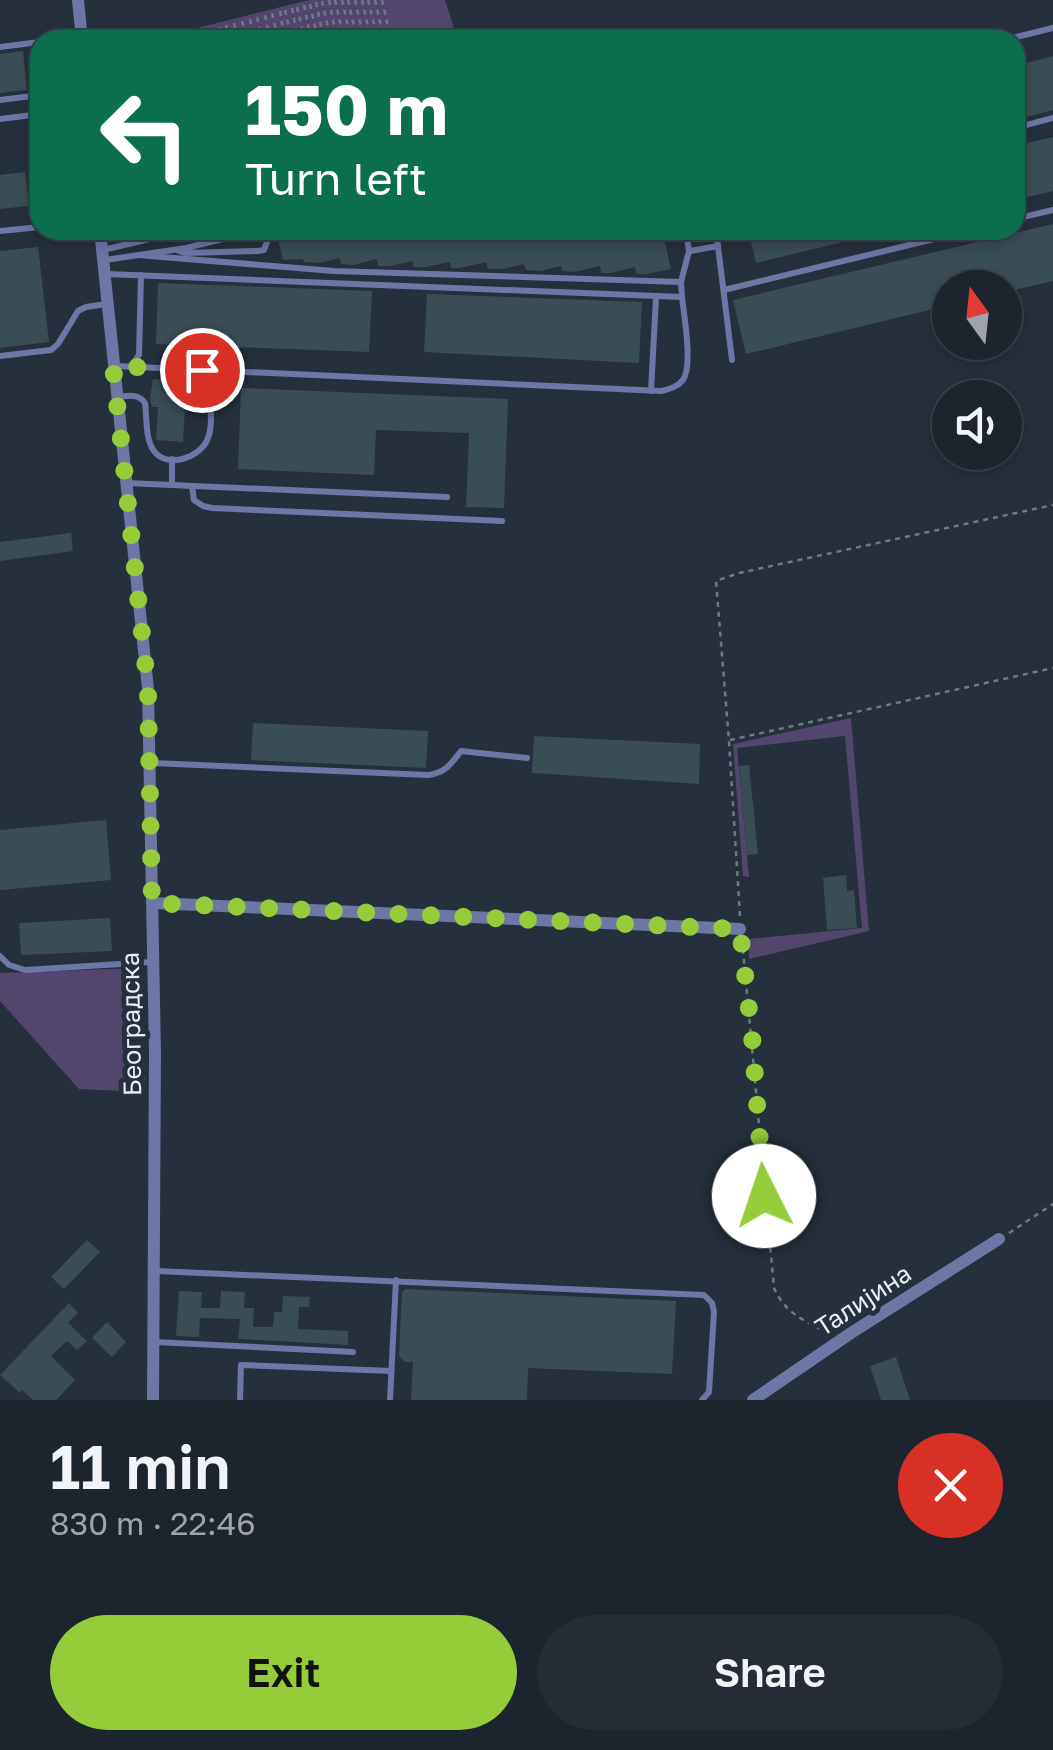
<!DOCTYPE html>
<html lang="en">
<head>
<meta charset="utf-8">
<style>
	:root { --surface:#1c242d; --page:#252c35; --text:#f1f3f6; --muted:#a0a4aa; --line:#3a4149; --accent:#96cc3a }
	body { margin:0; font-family:"Golos Text",sans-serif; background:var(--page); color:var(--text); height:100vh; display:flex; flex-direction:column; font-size:38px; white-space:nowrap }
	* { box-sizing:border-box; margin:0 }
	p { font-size:32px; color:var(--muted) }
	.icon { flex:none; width:55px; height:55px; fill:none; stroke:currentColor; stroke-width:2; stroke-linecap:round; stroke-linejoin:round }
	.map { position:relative; height:1400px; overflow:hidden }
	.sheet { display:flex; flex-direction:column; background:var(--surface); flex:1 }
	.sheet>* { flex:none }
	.guide { position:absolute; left:30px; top:30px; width:995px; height:210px; border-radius:30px; box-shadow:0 5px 15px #0003,0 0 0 2px var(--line); background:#0b6e4f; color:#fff; overflow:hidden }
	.needle { width:65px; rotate:345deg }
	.fabs { position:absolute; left:932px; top:270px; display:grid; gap:20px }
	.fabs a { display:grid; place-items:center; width:90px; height:90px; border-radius:50%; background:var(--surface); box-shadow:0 5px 15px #0003,0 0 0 2px var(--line); font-size:50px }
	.pin { position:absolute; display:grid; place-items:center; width:85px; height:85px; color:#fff; margin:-42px; border:5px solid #fff; border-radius:50%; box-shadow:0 2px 10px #0007 }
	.me { position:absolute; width:110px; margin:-55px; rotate:356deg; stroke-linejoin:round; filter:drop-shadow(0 0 8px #0008) }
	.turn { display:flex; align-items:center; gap:35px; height:210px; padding:0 50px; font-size:45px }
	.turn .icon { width:130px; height:130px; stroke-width:2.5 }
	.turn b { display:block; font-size:70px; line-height:85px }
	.round { display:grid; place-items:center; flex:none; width:105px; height:105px; border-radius:52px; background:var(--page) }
	.head { display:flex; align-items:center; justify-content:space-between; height:170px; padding:0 50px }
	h1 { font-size:60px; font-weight:600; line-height:75px }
	.button { display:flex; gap:20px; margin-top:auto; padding:20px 50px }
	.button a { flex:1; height:115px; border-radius:60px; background:var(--accent); color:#111; font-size:40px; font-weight:600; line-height:115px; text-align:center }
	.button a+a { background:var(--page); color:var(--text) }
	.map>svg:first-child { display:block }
</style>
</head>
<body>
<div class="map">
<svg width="1053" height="1400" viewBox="0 0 1053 1400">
	<rect width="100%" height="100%" fill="#25303c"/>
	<g fill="#53466d">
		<path d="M309 0H445L458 40H150Z"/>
		<path d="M851 718 869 931 749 959 748 939 862 928 845 736 737 748 749 877 743 876 733 744Z"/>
		<path d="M142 968 145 1092 79 1089 0 1001V973Z"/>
	</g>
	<g fill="#3a4d55">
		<path d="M23 51 27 90 0 93V54Z"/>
		<path d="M1053 56V110L1015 120V66Z"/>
		<path d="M1053 137V191L1015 200V146Z"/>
		<path d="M25 172 29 206 0 209V175Z"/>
		<path d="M1053 224V281L1005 292V288H950V305L746 354 733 300Z"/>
		<path d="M276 230H662L671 269 647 274H636L635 267 610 273H601L600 266 574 272 562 271 561 266 540 271 526 270 524 264 503 269H488L486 262 459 268H451L450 262 426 267H414L413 261 391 266H378L377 259 353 265 341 264 340 258 318 263 304 262 303 259 283 260Z"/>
		<path d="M748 230H876V234L756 263Z"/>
		<path d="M38 247 49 342 0 348V251Z"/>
		<path d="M158 283 372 291 369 352 156 344Z"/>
		<path d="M427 294 642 302 639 363 424 352Z"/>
		<path d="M153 379 192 380 191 409 185 408 183 442 156 440 158 407H152L150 398Z"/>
		<path d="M241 388 508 399 504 508 466 507 469 433 376 430 374 475 238 469Z"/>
		<path d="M71 533 73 551 0 561V542Z"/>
		<path d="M253 723 428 731 426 768 251 760Z"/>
		<path d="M534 736 700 744 699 784 532 773Z"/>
		<path d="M749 765 758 854 747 855 739 766Z"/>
		<path d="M106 820 111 880 0 890V830Z"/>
		<path d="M846 875 847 891 854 890 857 928 827 930 823 878Z"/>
		<path d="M110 918 112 951 21 955 19 923Z"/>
		<path d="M87 1240 100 1252 64 1289 51 1277Z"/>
		<path d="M406 1289 676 1301 672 1374 528 1368 527 1400H411L413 1362H405L399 1356 402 1292Z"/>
		<path d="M179 1291 202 1292 201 1308H220L221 1291 245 1292 244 1308H254L253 1327H273L274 1312H282L283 1296 310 1297 309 1307H299L298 1329 348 1331V1345L238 1339 240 1319 200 1318 199 1337 176 1336Z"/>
		<path d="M69 1303 78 1313 68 1323 87 1341 77 1350 67 1341 51 1356 75 1380 56 1400H33L22 1390 20 1393 0 1375Z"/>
		<path d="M107 1322 126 1342 112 1357 92 1338Z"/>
		<path d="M896 1357 910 1400H881L870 1366Z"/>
	</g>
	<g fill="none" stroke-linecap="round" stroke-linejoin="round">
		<g stroke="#6f7983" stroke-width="2.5" stroke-dasharray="5 5" stroke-linecap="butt">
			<path d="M329 0 337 40"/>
			<path d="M335 0 344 40"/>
			<path d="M342 0 351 40"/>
			<path d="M348 0 357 40"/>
			<path d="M355 0 364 40"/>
			<path d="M362 0 371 40"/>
			<path d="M368 0 378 40"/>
			<path d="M375 0 384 40"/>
			<path d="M382 0 391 40"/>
			<path d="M322 1 331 40"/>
			<path d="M316 2 324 40"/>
			<path d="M310 4 318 40"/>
			<path d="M304 5 311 40"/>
			<path d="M297 7 305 40"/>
			<path d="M292 8 298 40"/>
			<path d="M285 10 292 40"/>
			<path d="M280 11 285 40"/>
			<path d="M272 13 278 40"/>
			<path d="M265 15 270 40"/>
			<path d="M257 17 262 40"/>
			<path d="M250 19 254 40"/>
			<path d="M242 21 247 40"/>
			<path d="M234 23 238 40"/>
			<path d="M226 25 230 40"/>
			<path d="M219 27 222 40"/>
			<path d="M212 29 215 40"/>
			<path d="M205 31 207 40"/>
			<path d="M197 33 199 40"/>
			<path d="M189 35 191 40"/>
			<path d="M182 36 183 40"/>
			<path d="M175 38V40"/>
			<path d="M730 740 1053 668"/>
			<path d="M740 916 729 741 716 581 739 573 1053 505"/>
			<path d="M742 939 774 1288C785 1313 804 1321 827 1332"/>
			<path d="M1009 1233 1053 1204"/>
		</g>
		<g stroke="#6d76a5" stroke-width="6">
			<path d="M65 40 82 39"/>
			<path d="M1004 40 1053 28"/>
			<path d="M0 47 40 42"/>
			<path d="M0 100 40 95"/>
			<path d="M0 119 40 114"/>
			<path d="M1015 128 1053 118"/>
			<path d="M1015 219 1053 210"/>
			<path d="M716 230 732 360"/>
			<path d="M0 231 40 227"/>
			<path d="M103 250 187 230"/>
			<path d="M690 251 718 246"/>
			<path d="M138 255 334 271 681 282 682 297"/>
			<path d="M105 260 186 248 255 231 263 233 267 242 264 250 258 251 185 253 176 250"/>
			<path d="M106 274 682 297C684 315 693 366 683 380 677 387 670 389 661 391L116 366"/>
			<path d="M681 282 689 251 686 230"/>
			<path d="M724 290 971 230"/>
			<path d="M0 356 51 350 58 344 78 311 86 307 106 304"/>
			<path d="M131 366 139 355 141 275"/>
			<path d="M651 391 656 298"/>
			<path d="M117 397C128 396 138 393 145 403 147 417 145 439 154 451 167 469 201 458 208 438 214 423 209 398 209 381"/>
			<path d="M126 483 447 497"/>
			<path d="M172 485V459"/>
			<path d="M192 486 194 500 203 506 212 508 502 521"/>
			<path d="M152 763 428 775C445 773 451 764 461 751L527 758"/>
			<path d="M0 956 9 965 25 970 152 962"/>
			<path d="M156 1271 704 1295 712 1303 714 1312 709 1392 702 1400"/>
			<path d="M155 1342 353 1352"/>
			<path d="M240 1400 241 1365 391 1371"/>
			<path d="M390 1400 396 1280"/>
		</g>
		<g stroke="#6d76a5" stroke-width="12">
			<path d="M78 0 82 40"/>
			<path d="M100 230 148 689 155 1053 153 1400"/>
			<path d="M152 903 740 929"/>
			<path d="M753 1400 851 1333 999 1239"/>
		</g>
	</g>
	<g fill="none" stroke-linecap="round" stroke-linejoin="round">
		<path stroke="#96cc3a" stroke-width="18" stroke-dasharray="0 32.4" d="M202 370 113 366 148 689 152 903 740 929 752 1036 764 1196"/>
	</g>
	<g text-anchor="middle" stroke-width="10" stroke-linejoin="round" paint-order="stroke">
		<g font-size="25" fill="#e6eef6" stroke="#25303c">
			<text transform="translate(131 1024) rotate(-91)" y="9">Београдска</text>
			<text transform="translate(863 1300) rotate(-33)" y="9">Талијина</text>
		</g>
	</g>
</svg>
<div class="fabs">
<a><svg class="needle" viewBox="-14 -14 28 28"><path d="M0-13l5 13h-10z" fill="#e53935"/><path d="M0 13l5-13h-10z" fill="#a0a4aa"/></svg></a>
<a><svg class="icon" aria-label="sound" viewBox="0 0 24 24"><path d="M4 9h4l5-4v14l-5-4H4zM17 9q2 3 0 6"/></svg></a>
</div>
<div class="pin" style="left:202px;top:370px;background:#d93025"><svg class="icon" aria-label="arrive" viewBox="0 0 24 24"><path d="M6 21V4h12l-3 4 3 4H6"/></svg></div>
<svg class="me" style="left:764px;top:1196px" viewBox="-20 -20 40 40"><circle r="19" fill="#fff"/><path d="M0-13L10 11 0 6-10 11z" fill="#96cc3a"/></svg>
<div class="guide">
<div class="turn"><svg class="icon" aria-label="left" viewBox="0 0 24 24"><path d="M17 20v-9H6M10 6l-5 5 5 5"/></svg><div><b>150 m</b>Turn left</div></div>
</div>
</div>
<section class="sheet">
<div class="head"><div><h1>11 min</h1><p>830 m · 22:46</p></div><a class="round" style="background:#d93025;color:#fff"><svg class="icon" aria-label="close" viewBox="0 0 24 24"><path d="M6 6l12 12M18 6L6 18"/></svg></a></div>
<div class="button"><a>Exit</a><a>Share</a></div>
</section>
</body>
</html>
